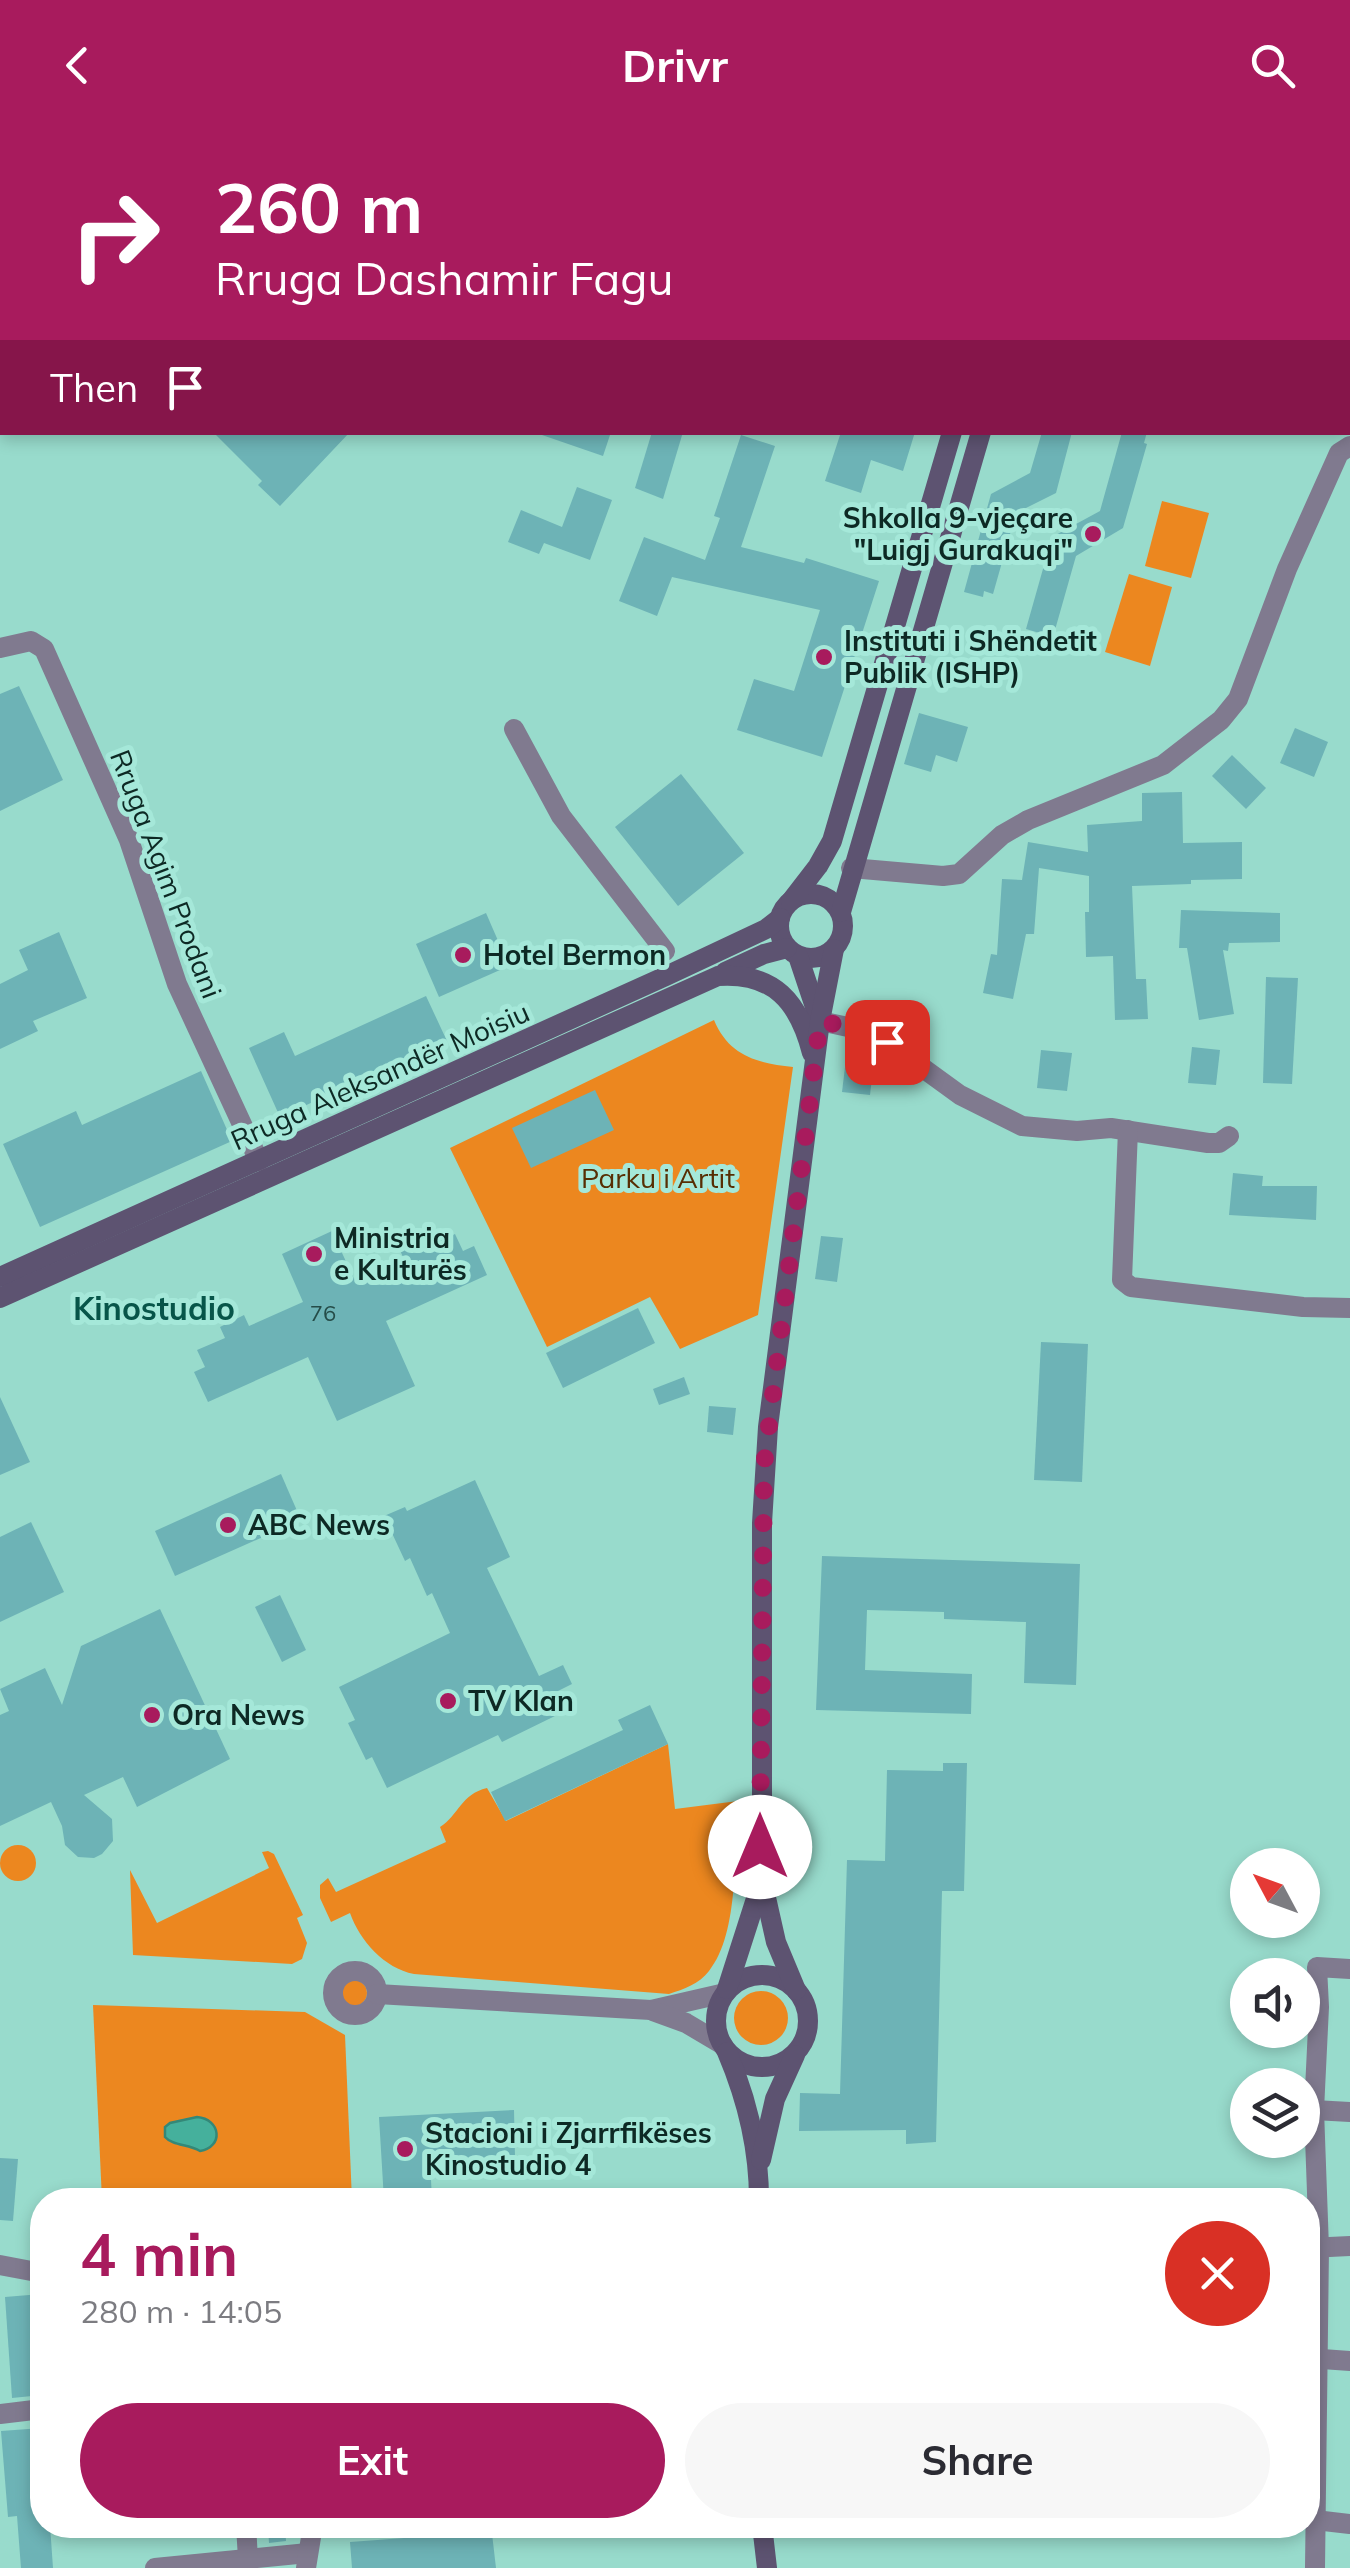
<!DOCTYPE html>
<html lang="en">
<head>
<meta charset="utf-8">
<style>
	:root { --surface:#fff; --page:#f7f7f7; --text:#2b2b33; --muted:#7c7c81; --accent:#a81b5d }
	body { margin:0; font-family:Mulish,sans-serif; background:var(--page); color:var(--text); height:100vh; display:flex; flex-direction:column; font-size:38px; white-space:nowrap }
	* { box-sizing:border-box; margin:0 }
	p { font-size:32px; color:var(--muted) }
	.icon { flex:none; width:55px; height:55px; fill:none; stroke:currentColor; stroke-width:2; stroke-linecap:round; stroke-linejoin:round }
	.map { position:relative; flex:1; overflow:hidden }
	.sheet { position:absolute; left:30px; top:2058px; width:1290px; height:350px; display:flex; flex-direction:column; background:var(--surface); border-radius:40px; box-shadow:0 5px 15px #0003 }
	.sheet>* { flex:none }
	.top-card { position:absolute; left:0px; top:0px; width:1350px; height:305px; box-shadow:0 5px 15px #0003; background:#a81b5d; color:#fff; overflow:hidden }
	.needle { width:65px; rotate:311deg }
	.tools { position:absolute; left:1230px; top:1718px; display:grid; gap:20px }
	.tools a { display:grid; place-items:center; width:90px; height:90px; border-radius:50%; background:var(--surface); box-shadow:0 5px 15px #0003; font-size:50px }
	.pin { position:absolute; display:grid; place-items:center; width:85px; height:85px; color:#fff; margin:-42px; border-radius:20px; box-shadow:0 5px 15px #0006 }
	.me { position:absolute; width:110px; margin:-55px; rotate:0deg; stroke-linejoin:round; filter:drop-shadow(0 0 8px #0008) }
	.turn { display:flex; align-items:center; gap:35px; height:210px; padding:0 50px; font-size:45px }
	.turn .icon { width:130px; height:130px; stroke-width:2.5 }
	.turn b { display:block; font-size:70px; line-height:85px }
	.then { display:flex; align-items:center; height:95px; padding:0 50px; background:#0003; gap:20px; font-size:38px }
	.round { display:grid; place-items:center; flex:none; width:105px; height:105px; border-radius:52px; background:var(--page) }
	.summary { display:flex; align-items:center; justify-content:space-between; height:170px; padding:0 50px }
	h1 { font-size:60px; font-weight:700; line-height:75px; color:var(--accent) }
	.action { display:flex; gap:20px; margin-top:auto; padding:20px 50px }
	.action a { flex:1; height:115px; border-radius:60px; background:var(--accent); color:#fff; font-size:40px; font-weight:700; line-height:115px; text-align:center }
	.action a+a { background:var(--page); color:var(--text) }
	header { display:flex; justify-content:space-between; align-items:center; height:130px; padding:0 50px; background:var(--accent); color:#fff; font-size:45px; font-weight:700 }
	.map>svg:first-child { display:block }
</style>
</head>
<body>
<header><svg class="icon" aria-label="back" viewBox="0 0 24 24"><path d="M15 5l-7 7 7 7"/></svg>Drivr<svg class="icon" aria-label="search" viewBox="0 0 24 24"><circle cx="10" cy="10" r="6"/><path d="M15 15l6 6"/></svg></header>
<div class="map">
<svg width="1350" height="2438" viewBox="0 0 1350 2438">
	<rect width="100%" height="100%" fill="#98dbcc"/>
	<g fill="#ec871f">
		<path d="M1162 371 1209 383 1191 448 1145 436Z"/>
		<path d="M1129 444 1172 457 1150 536 1105 522Z"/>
		<path d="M714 890C729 926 757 933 793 937L758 1185 680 1219 650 1167 547 1217 450 1018Z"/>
		<path d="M668 1614 675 1679 738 1671C734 1718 740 1803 709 1841 699 1854 684 1859 669 1864L414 1844C384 1838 360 1811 350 1783L331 1792 320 1768V1755L328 1748 336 1762 446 1712 440 1697C459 1685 461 1664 487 1658L506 1691Z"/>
		<circle cx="18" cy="1733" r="18"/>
		<path d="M268 1721 274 1724 303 1785 297 1788 307 1813 302 1829 292 1834 133 1825 130 1740 157 1793 269 1738 262 1722Z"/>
		<circle cx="354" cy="1863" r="13"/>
		<circle cx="761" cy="1888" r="27"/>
		<path d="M93 1875 305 1882 345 1905 352 2070H102Z"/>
	</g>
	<path fill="#45b09c" stroke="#348878" stroke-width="2.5" d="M197 1987C221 1989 224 2017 200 2021 188 2014 173 2016 165 2007V1997L170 1993Z"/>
	<g fill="#6db3b6">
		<path d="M213 302H350L280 376 258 355 262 351Z"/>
		<path d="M542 302H611L603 326 542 305Z"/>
		<path d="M652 302H683L663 369 635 358Z"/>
		<path d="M841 302H915L903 341 871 330 861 363 825 351Z"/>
		<path d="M1042 302H1072L1056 363 1016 383 993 464 984 461 983 467 964 462 991 364 1030 343Z"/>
		<path d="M1122 302H1147L1144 313 1147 314 1123 398 1076 426 1053 507 1026 499 1052 407 1100 381Z"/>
		<path d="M741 305 775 316 741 417 804 433 806 428 879 451 822 627 737 600 754 549 794 561 820 480 672 447 657 486 619 471 644 407 705 430 720 388 714 386Z"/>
		<path d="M577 357 612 370 590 430 544 413 539 424 508 412 521 380 562 397Z"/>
		<path d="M19 556 63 650 0 681V564Z"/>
		<path d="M919 583 968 597 957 632 936 625 931 642 904 634Z"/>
		<path d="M1295 598 1328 612 1314 647 1280 633Z"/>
		<path d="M1232 625 1266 658 1246 679 1212 646Z"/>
		<path d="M681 644 744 723 678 776 615 697Z"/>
		<path d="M1182 662 1183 713 1242 712V749L1191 750V754L1132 756 1136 849H1146L1148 889 1115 890 1113 826 1086 827 1085 782H1089V746L1039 738 1034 804H1026L1013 869 983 863 991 824 997 825 1002 749 1022 750 1028 712 1088 722 1087 695 1142 691V663Z"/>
		<path d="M1181 780 1280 783V812L1229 813 1228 821 1223 820 1234 884 1199 890 1187 818H1179Z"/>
		<path d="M486 783 509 836 439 867 416 814Z"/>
		<path d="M59 802 87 868 33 891 38 901 0 919V854L28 840 19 820Z"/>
		<path d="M1266 847 1298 848 1292 954 1263 953Z"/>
		<path d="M426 866 447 911 280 987 249 918 284 902 295 926Z"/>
		<path d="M848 912 875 922 870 965 842 962Z"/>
		<path d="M1192 917 1220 920 1216 955 1188 953Z"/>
		<path d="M1041 920 1072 923 1067 961 1037 958Z"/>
		<path d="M201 941 232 1011 40 1097 3 1014 76 981 82 995Z"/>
		<path d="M595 960 614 1000 531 1038 512 998Z"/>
		<path d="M1233 1043 1263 1046 1262 1056H1317L1316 1090 1229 1085Z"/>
		<path d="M332 1101 354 1149 403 1127 398 1116 422 1105 427 1117 455 1104 463 1121 474 1116 487 1145 386 1191 415 1256 337 1291 308 1227 208 1272 194 1242 205 1237 197 1220 225 1208 220 1197 244 1185 249 1196 303 1172 282 1124Z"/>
		<path d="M821 1106 843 1108 837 1152 815 1149Z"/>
		<path d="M638 1178 655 1213 563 1258 546 1223Z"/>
		<path d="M1041 1212 1088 1214 1082 1352 1034 1350Z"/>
		<path d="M684 1247 690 1264 659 1275 653 1259Z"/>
		<path d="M0 1267 30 1332 0 1345Z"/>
		<path d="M709 1276 736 1278 733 1305 707 1302Z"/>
		<path d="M281 1344 301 1390 175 1446 155 1401Z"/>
		<path d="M475 1350 510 1427 487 1438 539 1546 563 1535 572 1554 548 1566 557 1585 502 1612 498 1605 387 1658 372 1627 366 1630 348 1593 355 1590 339 1557 450 1503 432 1463 427 1466 410 1428 405 1431 384 1386 405 1377 407 1381Z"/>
		<path d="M31 1392 64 1462 0 1492V1407Z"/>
		<path d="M822 1426 1080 1434 1076 1555 1024 1553 1026 1492 944 1489V1482L867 1480 865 1540 972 1544 971 1584 816 1580Z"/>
		<path d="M280 1465 306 1520 282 1532 255 1477Z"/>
		<path d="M160 1479 230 1629 137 1677 123 1647 84 1665 112 1689 113 1711 102 1724 94 1728 78 1727 65 1715 62 1696 51 1672 0 1696V1585L9 1581 0 1559 45 1538 62 1575 81 1516Z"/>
		<path d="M650 1575 668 1614 505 1691 491 1662 623 1600 618 1590Z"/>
		<path d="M943 1633H967L964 1761H942L936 2012 906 2014V2000L799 2001 800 1963 840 1964 847 1730 885 1731 887 1640 943 1641Z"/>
		<path d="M514 1980 515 2027 430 2030 432 2070H384L379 1987Z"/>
		<path d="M0 2028 18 2029 13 2091 0 2090Z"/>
		<path d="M41 2164 42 2265 12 2268 5 2167Z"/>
		<path d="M42 2298V2395H50L53 2438H21L17 2386 8 2387 1 2301Z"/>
		<path d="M268 2395H285L286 2411 269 2413Z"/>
		<path d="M472 2395H491L496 2438H352L350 2412 445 2405 444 2398Z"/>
	</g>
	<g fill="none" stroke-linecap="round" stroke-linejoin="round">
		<g stroke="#807a8f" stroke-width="20">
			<path d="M0 518 31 511 44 519 129 710 177 854 259 1031"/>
			<path d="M514 599 561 686 665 821"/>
			<path d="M851 738 943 746 959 744 1002 705 1028 690 1163 635 1221 590 1238 569 1287 439 1339 323 1350 316"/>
			<path d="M820 891 848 897 887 912 960 965 1022 996 1077 1001 1111 998 1208 1013H1219L1229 1006"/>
			<path d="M1128 1000 1122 1150 1131 1157 1303 1177 1350 1178"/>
			<circle cx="355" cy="1863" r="22"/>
			<path d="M377 1864 651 1880 725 1863"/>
			<path d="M653 1881 686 1893 723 1915"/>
			<path d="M1314 1980 1350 1982"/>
			<path d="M1309 2118 1350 2116"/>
			<path d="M1308 2228 1350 2231"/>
			<path d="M0 2284 42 2279"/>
			<path d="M1315 2390 1350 2394"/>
			<path d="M246 2395 248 2429"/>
			<path d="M155 2438 308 2423"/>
			<path d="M306 2438 313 2395"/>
			<path d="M1315 2438 1319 2118 1314 1980 1319 1877 1317 1837 1350 1839"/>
		</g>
		<path stroke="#807a8f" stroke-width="20" d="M0 2135 42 2143"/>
		<g stroke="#5d5371" stroke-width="20">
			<path d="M1163 0V2"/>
			<path d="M947 2V0"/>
			<circle cx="811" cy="796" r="32"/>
			<path d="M791 771 818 736 832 711 952 302"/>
			<path d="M841 782 981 302"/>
			<path d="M798 826 819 889"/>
			<path d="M725 842 764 824 787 818"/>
			<path d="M0 1147 666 846 766 799 780 788"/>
			<path d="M0 1168 718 846C774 842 799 872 812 923"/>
			<circle cx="762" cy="1891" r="46"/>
			<path d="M727 1859 761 1753"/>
			<path d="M796 1860 776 1812 762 1750V1393L768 1297 820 891 834 819"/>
			<path d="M727 1922C747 1969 759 2019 759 2070"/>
			<path d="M761 2030 775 1969 795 1925"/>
			<path d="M762 2395 767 2438"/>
		</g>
		<g stroke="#3a2c52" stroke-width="28">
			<path d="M1027 0 1040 2"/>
			<path d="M1193 0 1200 2"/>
			<path d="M339 2 348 0"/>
			<path d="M491 2 501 0"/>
			<path d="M1348 64 1350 65"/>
			<path d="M1348 108 1350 109"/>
			<path d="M1348 145 1350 147"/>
			<path d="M0 165 2 164"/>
			<path d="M1348 181 1350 182"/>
			<path d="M0 210 2 209"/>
		</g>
	</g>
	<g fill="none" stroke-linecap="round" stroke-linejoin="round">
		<path stroke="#a81b5d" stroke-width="18" stroke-dasharray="0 32.4" d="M760 1717 764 1336 820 891 848 897 887 912"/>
	</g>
	<g fill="#a81b5d" stroke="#a5e8d9" stroke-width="4">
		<circle cx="1093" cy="404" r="10"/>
		<circle cx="824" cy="527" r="10"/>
		<circle cx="463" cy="825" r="10"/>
		<circle cx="314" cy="1124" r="10"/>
		<circle cx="228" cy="1395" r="10"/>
		<circle cx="448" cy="1571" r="10"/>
		<circle cx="152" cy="1585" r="10"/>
		<circle cx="405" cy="2019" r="10"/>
	</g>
	<g text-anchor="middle" stroke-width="10" stroke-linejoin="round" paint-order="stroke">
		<g font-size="22" fill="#254c48">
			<text x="323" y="1191">76</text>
		</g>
		<g font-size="28" font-weight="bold" fill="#0d2924" stroke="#a5e8d9" text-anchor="start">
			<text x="1073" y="398" text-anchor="end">Shkolla 9-vjeçare<tspan x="1073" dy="32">"Luigj Gurakuqi"</tspan></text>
			<text x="844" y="521">Instituti i Shëndetit<tspan x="844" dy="32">Publik (ISHP)</tspan></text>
			<text x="483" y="835">Hotel Bermon</text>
			<text x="334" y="1118">Ministria<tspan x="334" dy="32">e Kulturës</tspan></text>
			<text x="248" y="1405">ABC News</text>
			<text x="468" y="1581">TV Klan</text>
			<text x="172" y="1595">Ora News</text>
			<text x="425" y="2013">Stacioni i Zjarrfikëses<tspan x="425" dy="32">Kinostudio 4</tspan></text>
		</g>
		<g font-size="28" fill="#0d2924" stroke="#a5e8d9">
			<text transform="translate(166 744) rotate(69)" y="10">Rruga Agim Prodani</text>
			<text transform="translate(380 946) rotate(-24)" y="10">Rruga Aleksandër Moisiu</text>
		</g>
		<g font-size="28" fill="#572e03" stroke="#a5e8d9">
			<text x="658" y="1058">Parku i Artit</text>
		</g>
		<g font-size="32" font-weight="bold" fill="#075549" stroke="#a5e8d9">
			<text x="154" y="1190">Kinostudio</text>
		</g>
	</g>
</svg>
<div class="tools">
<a><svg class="needle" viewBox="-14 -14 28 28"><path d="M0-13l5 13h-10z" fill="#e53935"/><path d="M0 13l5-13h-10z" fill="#7c7c81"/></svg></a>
<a><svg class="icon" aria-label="sound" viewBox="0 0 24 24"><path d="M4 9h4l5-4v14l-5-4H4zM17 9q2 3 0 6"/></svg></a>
<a><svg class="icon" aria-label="layers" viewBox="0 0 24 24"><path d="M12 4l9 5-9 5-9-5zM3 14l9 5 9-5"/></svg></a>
</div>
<div class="pin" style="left:887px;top:912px;background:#d93025"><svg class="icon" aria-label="arrive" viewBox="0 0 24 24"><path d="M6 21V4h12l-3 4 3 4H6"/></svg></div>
<svg class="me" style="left:760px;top:1717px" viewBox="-20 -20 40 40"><circle r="19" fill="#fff"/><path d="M0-13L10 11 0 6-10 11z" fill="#a81b5d"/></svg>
<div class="top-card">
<div class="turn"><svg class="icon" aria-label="right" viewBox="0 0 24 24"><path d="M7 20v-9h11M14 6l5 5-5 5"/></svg><div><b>260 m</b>Rruga Dashamir Fagu</div></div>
<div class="then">Then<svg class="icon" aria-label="arrive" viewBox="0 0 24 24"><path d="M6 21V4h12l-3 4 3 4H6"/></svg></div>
</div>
<section class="sheet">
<div class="summary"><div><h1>4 min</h1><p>280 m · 14:05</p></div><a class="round" style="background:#d93025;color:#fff"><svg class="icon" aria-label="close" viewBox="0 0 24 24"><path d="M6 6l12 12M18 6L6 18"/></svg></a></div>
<div class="action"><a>Exit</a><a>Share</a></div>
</section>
</div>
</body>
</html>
